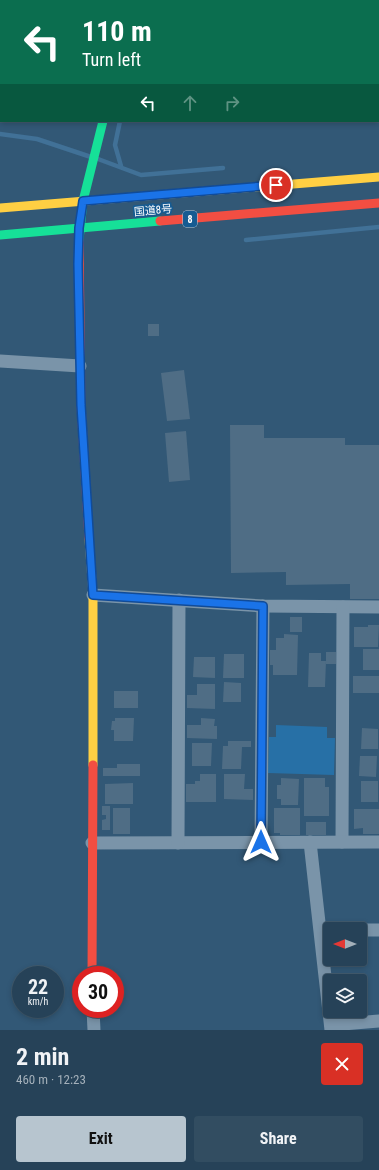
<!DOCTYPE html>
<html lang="en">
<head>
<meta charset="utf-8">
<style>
	:root { --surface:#264258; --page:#324d61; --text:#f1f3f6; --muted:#a4b0ba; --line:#425b6e; --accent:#b7c5cf }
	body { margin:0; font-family:"Roboto Condensed","Noto Sans JP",sans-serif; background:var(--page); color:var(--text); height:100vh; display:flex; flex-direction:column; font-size:15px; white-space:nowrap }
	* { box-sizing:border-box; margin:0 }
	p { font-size:13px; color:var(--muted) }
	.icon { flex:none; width:22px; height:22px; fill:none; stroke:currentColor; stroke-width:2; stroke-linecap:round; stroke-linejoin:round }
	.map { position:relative; height:1030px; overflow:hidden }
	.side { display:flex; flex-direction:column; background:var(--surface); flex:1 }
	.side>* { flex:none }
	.top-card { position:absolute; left:0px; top:0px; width:379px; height:122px; box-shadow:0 2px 6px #0003,0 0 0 1px var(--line); background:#0b6e4f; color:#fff; overflow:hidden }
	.needle { width:26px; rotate:270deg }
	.fabs { position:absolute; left:323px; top:922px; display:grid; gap:8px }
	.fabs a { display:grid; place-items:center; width:44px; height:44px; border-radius:4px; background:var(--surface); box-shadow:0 2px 6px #0003,0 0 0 1px var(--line); font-size:20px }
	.speed { position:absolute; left:12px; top:966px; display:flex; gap:8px; font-size:20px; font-weight:700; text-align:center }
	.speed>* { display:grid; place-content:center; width:52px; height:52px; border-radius:50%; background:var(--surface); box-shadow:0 2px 6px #0003,0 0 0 1px var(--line); line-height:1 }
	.speed small { font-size:10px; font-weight:400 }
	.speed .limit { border:6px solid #d22; background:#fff; color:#111 }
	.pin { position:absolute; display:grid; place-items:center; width:34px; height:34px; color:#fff; margin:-17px; border:2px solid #fff; border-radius:50%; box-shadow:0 1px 4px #0007 }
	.me { position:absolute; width:44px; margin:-22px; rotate:0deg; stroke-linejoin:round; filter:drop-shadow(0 0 3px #0008) }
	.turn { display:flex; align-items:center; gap:14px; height:84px; padding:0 16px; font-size:18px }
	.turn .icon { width:52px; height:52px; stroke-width:2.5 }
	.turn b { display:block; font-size:28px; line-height:34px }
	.lanes { display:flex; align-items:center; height:38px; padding:0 16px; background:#0003; justify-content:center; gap:20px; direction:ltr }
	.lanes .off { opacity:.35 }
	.round { display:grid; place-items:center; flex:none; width:42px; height:42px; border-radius:4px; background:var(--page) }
	.summary { display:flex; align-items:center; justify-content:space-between; height:68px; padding:0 16px }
	h1 { font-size:24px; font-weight:700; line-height:30px }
	.primary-button { display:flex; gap:8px; margin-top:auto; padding:8px 16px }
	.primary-button a { flex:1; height:46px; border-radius:4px; background:var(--accent); color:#111; font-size:16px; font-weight:700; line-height:46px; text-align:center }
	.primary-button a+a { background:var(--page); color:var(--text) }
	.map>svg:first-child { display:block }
</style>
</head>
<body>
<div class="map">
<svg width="379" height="1030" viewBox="0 0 379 1030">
	<rect width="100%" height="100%" fill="#325876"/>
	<path fill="#2770a6" d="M276 725 327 727V738H335L334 775 268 773 269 737H276Z"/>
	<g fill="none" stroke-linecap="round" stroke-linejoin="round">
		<g stroke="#417197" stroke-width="4.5">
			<path d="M150 1V0"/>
			<path d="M120 121 115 145 121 166"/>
			<path d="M0 134 37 139 91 157"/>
			<path d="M98 159 141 175 223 168"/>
			<path d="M246 240 379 227"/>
		</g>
	</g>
	<g fill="#4f6d85">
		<rect x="148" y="324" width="11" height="12"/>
		<path d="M184 370 190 419 167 421 161 373Z"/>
		<path d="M230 425H264V438H345V445H379V599H350V584L286 585V572L231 573Z"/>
		<path d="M186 431 190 480 169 482 165 433Z"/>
		<rect x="290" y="617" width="12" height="15"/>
		<path d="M368 625H379L378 647H354V627H368Z"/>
		<path d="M284 634 298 635 297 675H273V665H270V650H276V638H284Z"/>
		<rect x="363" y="649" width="16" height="21"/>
		<rect x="326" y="652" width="10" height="12"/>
		<path d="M309 653H321V661H326L325 687H308Z"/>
		<path d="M224 654H244V678H223Z"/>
		<path d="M194 657H215V678L193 677Z"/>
		<rect x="353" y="676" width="26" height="17"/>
		<path d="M224 682 241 683V702H223Z"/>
		<path d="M197 684H215V709L187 708V695H197Z"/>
		<rect x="114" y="691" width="24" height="17"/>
		<path d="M115 718H134L133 741H114V730H111L112 721H115Z"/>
		<path d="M201 718 215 719 214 726H217V739L187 738V725H201Z"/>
		<path d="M362 728 378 729V749H361Z"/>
		<path d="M228 741H251V747H242L241 769H222L223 746H228Z"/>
		<path d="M192 743H212L211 766H192Z"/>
		<path d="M360 756H377L376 777 359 776Z"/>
		<path d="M117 764H140V776H103V768H117Z"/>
		<path d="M200 774H216V802H186V784H195V781H200Z"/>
		<path d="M224 774H245L244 789H253V800L224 799Z"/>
		<path d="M281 778 299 779 298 805H281V799H277V785H281Z"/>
		<path d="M304 778H325V787H329V816H304Z"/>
		<rect x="361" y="781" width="17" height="21"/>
		<path d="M133 783V804H105V784Z"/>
		<path d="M102 806H110V830H102V820L106 819V815H102Z"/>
		<rect x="113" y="808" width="17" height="26"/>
		<path d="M274 808H300V835H280V833H274Z"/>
		<path d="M354 809H379V834H363V828L354 829Z"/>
		<rect x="306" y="822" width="20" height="13"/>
	</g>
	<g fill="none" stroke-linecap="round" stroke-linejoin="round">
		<g stroke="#7a94a9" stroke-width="13">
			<path d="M104 0 107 1"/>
			<path d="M138 1 139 0"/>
			<path d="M378 80H379"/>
			<path d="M0 361 80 366"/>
			<path d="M93 595 263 606 379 607"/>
			<path d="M261 842 263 606"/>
			<path d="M310 842 331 1030"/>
			<path d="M342 842 343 607"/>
			<path d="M92 843 379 842"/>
			<path d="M178 843 179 600"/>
			<path d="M360 930H379"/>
			<path d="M93 1009 94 1030"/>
			<path d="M331 1025 379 1021"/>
		</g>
		<g stroke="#16e098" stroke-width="9">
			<path d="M0 235 160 221"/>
			<path d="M79 240 83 201 103 121"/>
		</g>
		<g stroke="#ffcf43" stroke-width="9">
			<path d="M0 208 379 177"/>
			<path d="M89 539 93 595V765"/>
		</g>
		<g stroke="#f24e42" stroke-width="9">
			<path d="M160 221 379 203"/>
			<path d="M79 240 81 405 89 539"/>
			<path d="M92 975 93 765"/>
		</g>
	</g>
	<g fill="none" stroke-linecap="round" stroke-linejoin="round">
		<g stroke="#114b97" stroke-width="10">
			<path id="route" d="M261 842 263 606 93 595 81 405 78 264 79 228 83 201 276 185"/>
		</g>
		<use href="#route" stroke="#1a73e8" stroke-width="7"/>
	</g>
	<g text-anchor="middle" stroke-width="3.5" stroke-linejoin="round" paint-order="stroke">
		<rect fill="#165b92" stroke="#b9cede" stroke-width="1" x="183" y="211" width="14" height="16" rx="3"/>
		<g font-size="10" font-weight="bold" fill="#fff">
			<text x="190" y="223">8</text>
		</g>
		<g font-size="11" fill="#fff" stroke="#165b92">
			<text transform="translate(153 210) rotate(-5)" y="4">国道8号</text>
		</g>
	</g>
</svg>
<div class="fabs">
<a><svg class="needle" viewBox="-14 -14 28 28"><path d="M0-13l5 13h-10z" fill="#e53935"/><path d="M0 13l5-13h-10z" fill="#a4b0ba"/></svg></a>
<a><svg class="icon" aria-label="layers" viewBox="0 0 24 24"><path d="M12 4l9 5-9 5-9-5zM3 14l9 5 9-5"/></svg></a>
</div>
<div class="speed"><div>22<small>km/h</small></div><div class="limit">30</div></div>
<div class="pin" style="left:276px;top:185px;background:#d93025"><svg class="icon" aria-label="arrive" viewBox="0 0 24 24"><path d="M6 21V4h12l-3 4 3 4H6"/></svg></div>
<svg class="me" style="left:261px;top:842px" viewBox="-20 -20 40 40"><path d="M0-17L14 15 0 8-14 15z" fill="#1a73e8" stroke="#fff" stroke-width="4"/></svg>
<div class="top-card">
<div class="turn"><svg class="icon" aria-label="left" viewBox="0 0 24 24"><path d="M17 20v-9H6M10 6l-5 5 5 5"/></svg><div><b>110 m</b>Turn left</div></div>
<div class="lanes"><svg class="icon" aria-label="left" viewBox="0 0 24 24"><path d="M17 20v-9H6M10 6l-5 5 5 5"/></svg><svg class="icon off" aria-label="ahead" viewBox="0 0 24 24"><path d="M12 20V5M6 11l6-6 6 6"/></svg><svg class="icon off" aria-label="right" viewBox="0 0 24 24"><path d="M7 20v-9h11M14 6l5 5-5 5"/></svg></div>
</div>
</div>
<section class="side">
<div class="summary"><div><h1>2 min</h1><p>460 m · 12:23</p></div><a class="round" style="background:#d93025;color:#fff"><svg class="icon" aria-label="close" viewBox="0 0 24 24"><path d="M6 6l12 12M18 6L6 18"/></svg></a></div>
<div class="primary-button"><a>Exit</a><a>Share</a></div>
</section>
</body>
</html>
